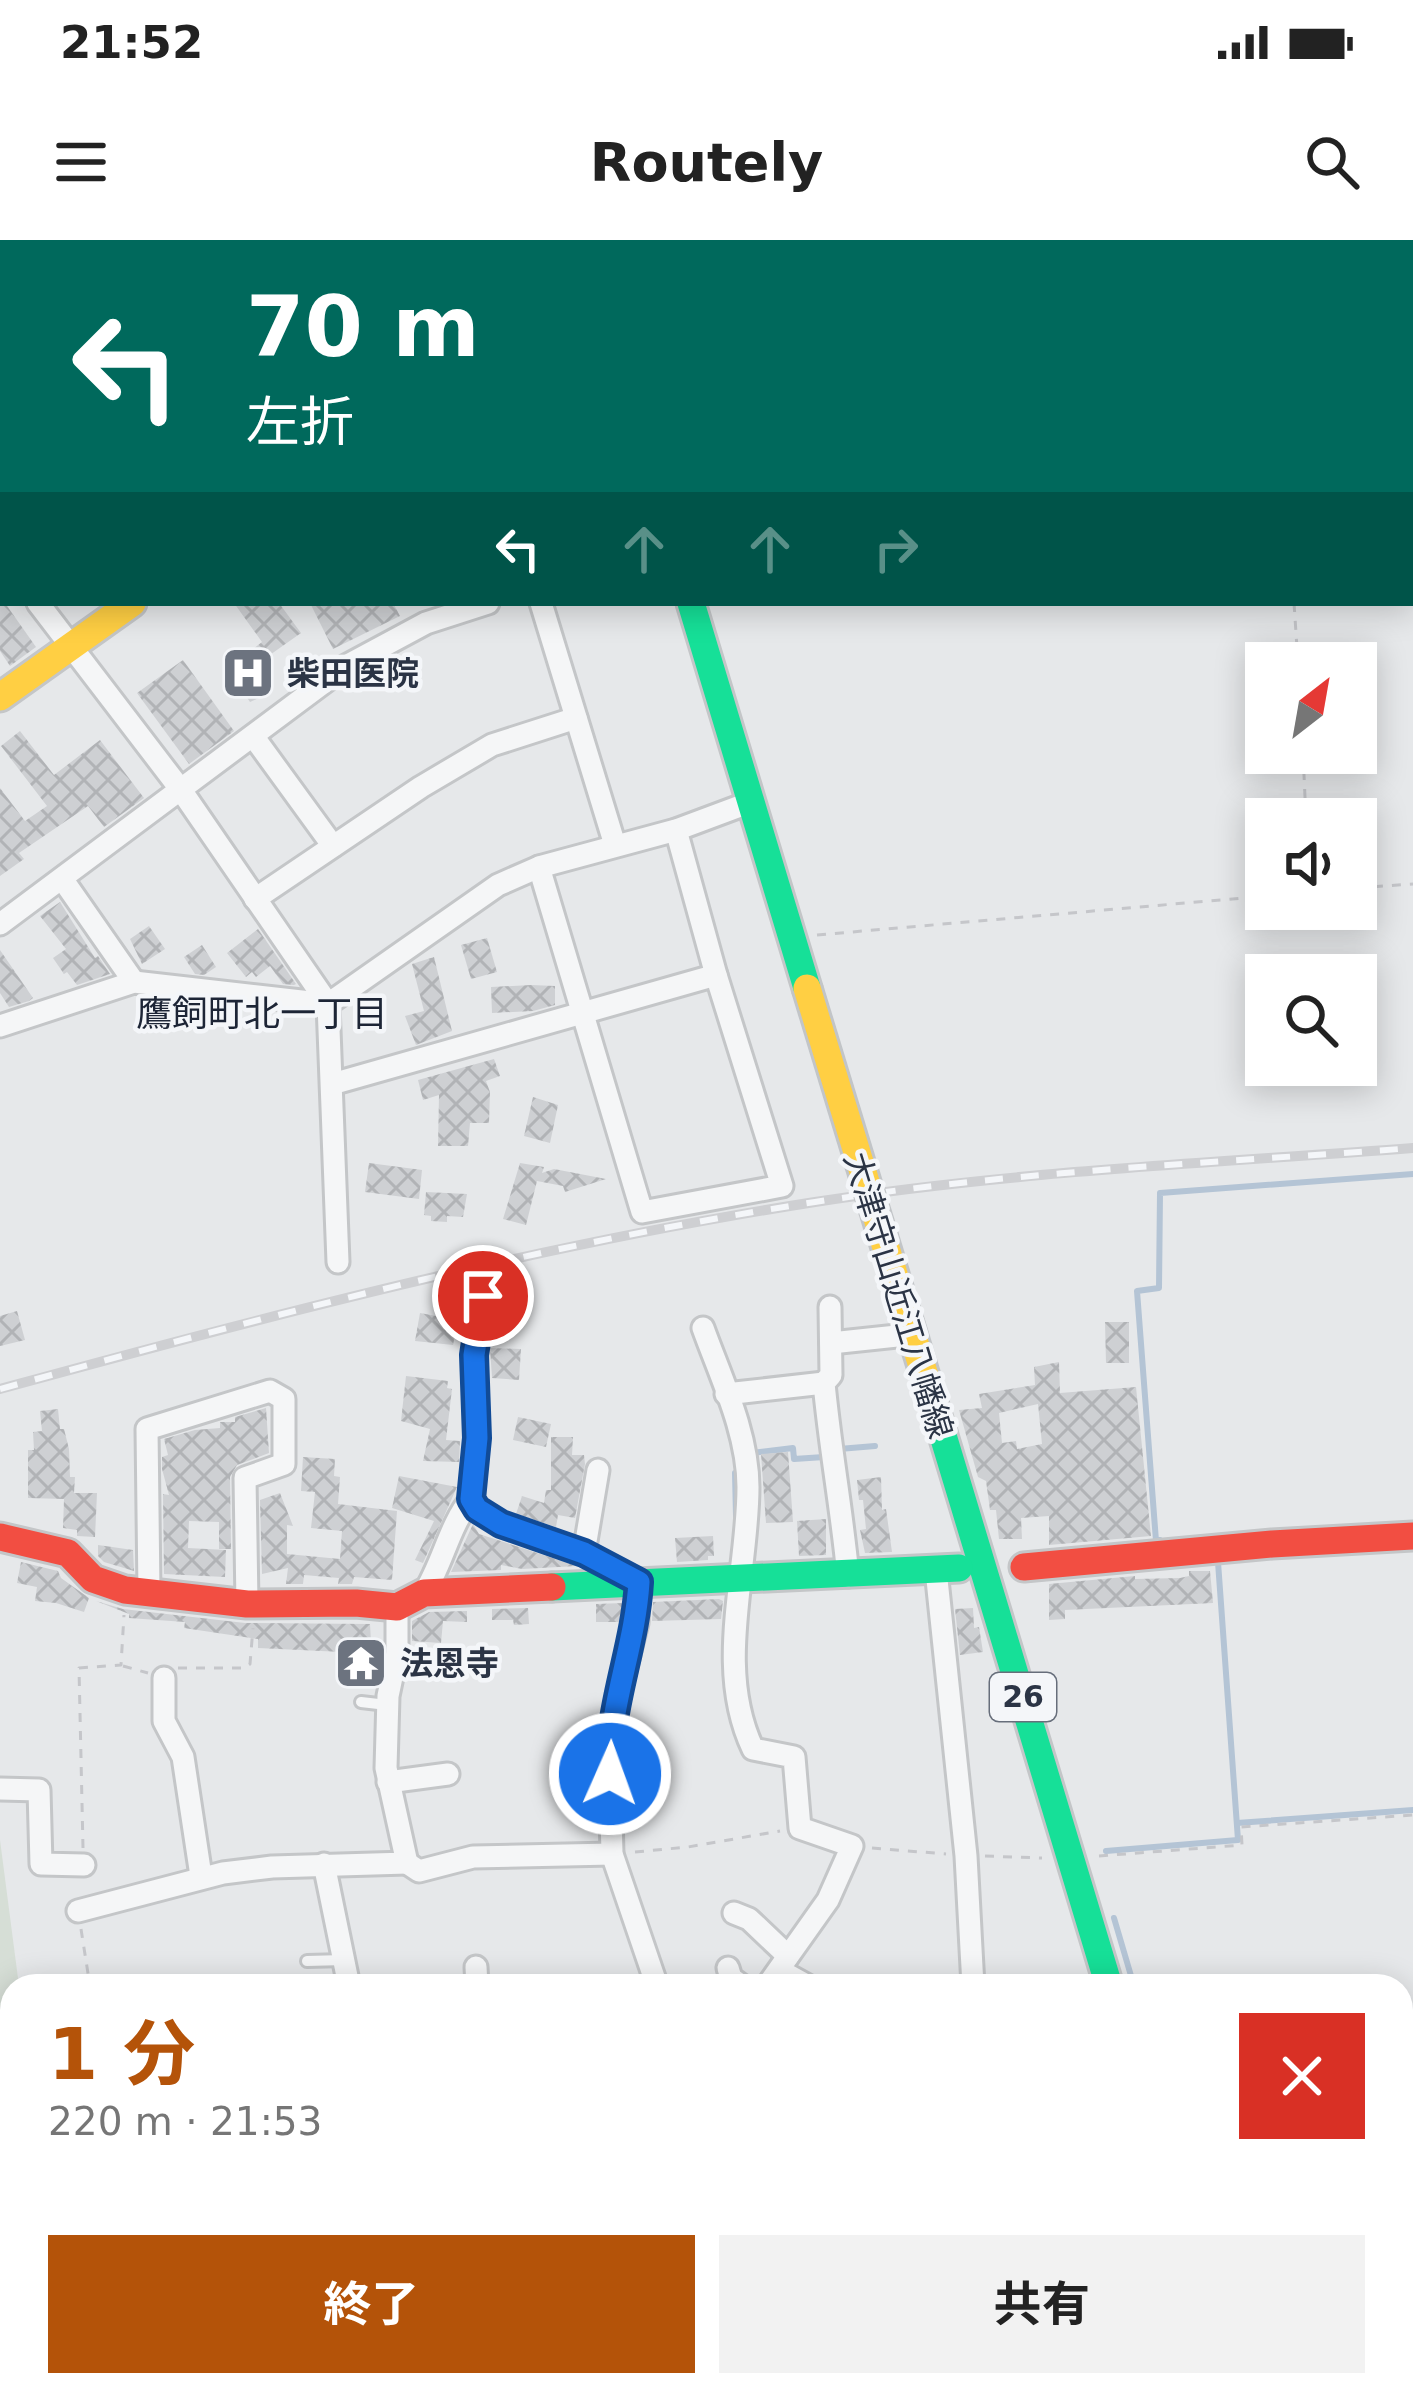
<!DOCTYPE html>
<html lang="ja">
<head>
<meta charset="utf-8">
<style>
	:root { --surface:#fff; --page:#f2f2f2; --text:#222; --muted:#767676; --accent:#b45309 }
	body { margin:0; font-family:"DejaVu Sans","Noto Sans JP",sans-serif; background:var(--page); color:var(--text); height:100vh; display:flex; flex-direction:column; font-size:45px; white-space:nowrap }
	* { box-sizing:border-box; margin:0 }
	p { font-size:39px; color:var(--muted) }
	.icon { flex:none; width:66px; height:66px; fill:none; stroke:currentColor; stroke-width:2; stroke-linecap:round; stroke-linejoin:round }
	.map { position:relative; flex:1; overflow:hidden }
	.drawer { position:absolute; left:0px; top:1734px; width:1413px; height:423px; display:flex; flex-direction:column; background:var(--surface); border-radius:36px 36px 0 0; box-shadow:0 6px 30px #0003 }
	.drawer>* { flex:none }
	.top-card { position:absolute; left:0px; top:0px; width:1413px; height:366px; box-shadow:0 6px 30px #0003; background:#00695c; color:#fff; overflow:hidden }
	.needle { width:78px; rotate:31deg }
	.controls { position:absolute; left:1245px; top:402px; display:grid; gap:24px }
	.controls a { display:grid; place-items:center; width:132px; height:132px; border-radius:0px; background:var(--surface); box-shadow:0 6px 30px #0003; font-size:60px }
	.pin { position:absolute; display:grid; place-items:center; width:102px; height:102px; color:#fff; margin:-51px; border:6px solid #fff; border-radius:50%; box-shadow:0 3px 12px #0007 }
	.me { position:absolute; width:132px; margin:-66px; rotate:2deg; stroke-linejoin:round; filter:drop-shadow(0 0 9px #0008) }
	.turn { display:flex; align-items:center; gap:42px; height:252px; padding:0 48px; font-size:54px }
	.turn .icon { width:156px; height:156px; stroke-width:2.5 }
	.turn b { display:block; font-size:84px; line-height:102px }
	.lanes { display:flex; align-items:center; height:114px; padding:0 48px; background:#0003; justify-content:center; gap:60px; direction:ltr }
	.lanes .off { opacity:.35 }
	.round { display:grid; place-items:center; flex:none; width:126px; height:126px; border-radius:0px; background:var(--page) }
	.overview { display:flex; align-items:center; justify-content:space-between; height:204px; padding:0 48px }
	h1 { font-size:72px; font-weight:700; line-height:90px; color:var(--accent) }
	.button { display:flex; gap:24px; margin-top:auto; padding:24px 48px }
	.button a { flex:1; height:138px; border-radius:0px; background:var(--accent); color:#fff; font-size:48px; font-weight:700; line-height:138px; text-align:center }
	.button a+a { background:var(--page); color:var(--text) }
	.status { display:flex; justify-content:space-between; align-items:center; height:84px; padding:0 60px; background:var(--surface); direction:ltr }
	.status svg { height:33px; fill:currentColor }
	header { display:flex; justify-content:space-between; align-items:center; height:156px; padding:0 48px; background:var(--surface); font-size:54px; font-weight:700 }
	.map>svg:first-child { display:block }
</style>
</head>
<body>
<div class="status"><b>21:52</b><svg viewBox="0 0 49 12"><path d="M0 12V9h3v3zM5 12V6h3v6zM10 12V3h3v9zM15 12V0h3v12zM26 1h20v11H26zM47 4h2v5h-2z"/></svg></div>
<header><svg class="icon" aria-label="menu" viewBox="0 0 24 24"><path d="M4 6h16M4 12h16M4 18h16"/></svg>Routely<svg class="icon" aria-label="search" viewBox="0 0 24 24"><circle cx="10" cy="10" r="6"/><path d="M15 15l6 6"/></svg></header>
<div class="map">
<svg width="1413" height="2155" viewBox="0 0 1413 2155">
	<defs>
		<pattern id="building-cross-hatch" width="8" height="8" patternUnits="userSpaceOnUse" patternTransform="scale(3)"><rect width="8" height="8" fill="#ced0d3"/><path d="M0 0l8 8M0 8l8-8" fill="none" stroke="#b1b3b6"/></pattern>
	</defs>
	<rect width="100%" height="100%" fill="#e6e8ea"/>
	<path fill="#d6ded6" d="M0 1600 19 1746H12V1795L0 1797Z"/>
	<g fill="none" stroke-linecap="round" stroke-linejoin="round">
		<g stroke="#b4c4d5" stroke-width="6">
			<path d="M839 1209 875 1206"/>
			<path d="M752 1213 793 1208 794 1219 824 1217"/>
			<path d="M735 1233 736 1276"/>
			<path d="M1160 1300 1156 1301 1137 1051 1159 1048 1160 953 1413 934"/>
			<path d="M1237 1583 1413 1570"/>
			<path d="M1106 1611 1238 1600 1218 1322"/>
			<path d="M1114 1678 1134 1746"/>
			<path d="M1401 1849 1413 1848"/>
			<path d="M1401 2143 1413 2142"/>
			<path d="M1309 2145H1363"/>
		</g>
	</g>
	<g fill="url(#building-cross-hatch)" fill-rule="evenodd">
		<path d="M0 356 36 407 10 426 0 411Z"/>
		<path d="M234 363H279L301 393 257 424 273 447 267 450 268 454 250 462 228 429 262 402Z"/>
		<path d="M310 363H393L400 376 333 409Z"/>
		<path d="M183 420 234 491 189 524 137 453Z"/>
		<path d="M20 491 54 535 100 500 144 558 104 587 88 566 19 613 24 619 0 636V548L25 581 47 566 1 506Z"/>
		<path d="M60 662 95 718 98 716 110 734 77 745 67 732 64 734 53 718 66 709 40 676Z"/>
		<path d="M149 686 165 709 142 724 130 699Z"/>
		<path d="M258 689 296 744 294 745 283 744 270 726 256 737 252 732 246 737 227 713Z"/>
		<path d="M487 698 497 732 471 739 461 705Z"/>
		<path d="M202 705 216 727 204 735 195 734 184 717Z"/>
		<path d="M0 710 33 758 29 761 9 767 0 753Z"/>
		<path d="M434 717 452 791 416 805 405 776 424 771 412 724Z"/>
		<path d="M531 745 555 746V765L533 771 492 773 491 747Z"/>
		<path d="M494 819 500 836 486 841 490 852 489 883H470L468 906H438L439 855 423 860 418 840Z"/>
		<path d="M533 857 558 865 550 903 524 896Z"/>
		<path d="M369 923 422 930 419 959 365 952Z"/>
		<path d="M520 923 544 927 542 933 554 929 606 939 565 952 563 946 537 941 526 985 503 979Z"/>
		<path d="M426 952 467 954 463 977 447 976V982L431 981V976L424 975Z"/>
		<path d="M17 1071 25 1100 0 1106V1076Z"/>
		<path d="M420 1073 458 1080 453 1105 415 1101Z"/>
		<path d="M1105 1082H1129V1123H1106Z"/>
		<path d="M490 1108 521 1109 519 1140 492 1138Z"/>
		<path d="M1059 1122 1060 1153 1136 1147 1151 1296 1049 1305V1276L1021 1278 1022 1299H999L996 1270H990L986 1241 978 1237 959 1170 982 1168 979 1154 1035 1145 1034 1127ZM1038 1164 1042 1204 1017 1209 1016 1201 1002 1203 999 1173Z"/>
		<path d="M406 1136 448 1141 447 1148 452 1149 446 1200 460 1201 459 1222 423 1221 430 1189 401 1181Z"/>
		<path d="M266 1168 269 1213 237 1225 230 1237 231 1309H219V1282L189 1281 188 1308 226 1310 225 1337 164 1334 163 1254 169 1255 162 1229V1217L168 1215 164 1199 195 1190 220 1188V1182H235V1177Z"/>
		<path d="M58 1169 60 1189H64L69 1209 70 1237H75L74 1253H97L95 1297 77 1296V1290L63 1288 64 1259 28 1258V1210H34L33 1192 42 1191 40 1171Z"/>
		<path d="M518 1177 551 1184 546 1207 513 1200Z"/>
		<path d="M551 1197H573L572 1215H584L585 1224 575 1278 558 1275 556 1287 516 1274 522 1256 544 1263 546 1250H551Z"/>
		<path d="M788 1212 793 1282 766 1283 761 1214Z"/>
		<path d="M303 1217 335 1219 334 1236 340 1237 338 1264 397 1271 392 1340 354 1337 352 1344H338L339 1338 304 1335 303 1344H286L288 1328 262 1334 260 1260 280 1253 293 1286 287 1285V1314L340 1319 342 1291 311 1288 315 1252 301 1251Z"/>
		<path d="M399 1236 457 1247 423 1323 415 1320 434 1281 392 1268Z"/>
		<path d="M881 1237 882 1270 886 1269 892 1312 865 1313 860 1290 866 1289 863 1260H859L857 1240Z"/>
		<path d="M826 1279V1315L799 1316 797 1281Z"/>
		<path d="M473 1284 479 1294 577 1326 522 1329 501 1325V1330L451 1332Z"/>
		<path d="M713 1296 714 1316H708V1320L677 1322 675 1298Z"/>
		<path d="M98 1305 133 1310 134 1331 104 1322 98 1316Z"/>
		<path d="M21 1322 58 1331 61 1338 89 1358 84 1372 56 1363 35 1361 37 1347 17 1343Z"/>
		<path d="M1189 1331H1210L1213 1363 1065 1370V1379L1049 1380V1344L1135 1336V1339L1180 1338 1189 1336Z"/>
		<path d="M719 1359 723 1361 721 1379 652 1381 653 1362Z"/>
		<path d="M96 1361 123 1369 245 1383 370 1384 371 1402 380 1403 375 1444 342 1443V1412L258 1408V1399L184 1388 185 1382 129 1378V1374Z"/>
		<path d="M623 1363 622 1382H596V1364Z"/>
		<path d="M528 1368 529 1384 514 1385 513 1380H492V1369Z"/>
		<path d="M973 1368 974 1388 979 1387 983 1412 960 1415 955 1369Z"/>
		<path d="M467 1371V1382L443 1381 441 1403 412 1401V1381L429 1372Z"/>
	</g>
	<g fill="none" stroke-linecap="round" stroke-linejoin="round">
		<g stroke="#c4c6c8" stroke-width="16">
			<g id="lane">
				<path d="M361 1462 387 1465"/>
				<path d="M307 1721 344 1720"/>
			</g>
		</g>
		<g stroke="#c4c6c8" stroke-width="27">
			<g id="street">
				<path d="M430 0 431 3"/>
				<path d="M879 0V3"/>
				<path d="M1288 0 1289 3"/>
				<path d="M0 94H3"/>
				<path d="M0 283 3 280"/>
				<path d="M0 309 3 313"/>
				<path d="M38 363 181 550 328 764 338 1022"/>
				<path d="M541 363 615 605"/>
				<path d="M253 496 333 606"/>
				<path d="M539 627 642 972 782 946 716 735 676 590"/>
				<path d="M63 640 134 742"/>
				<path d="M255 659 421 547 492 505 576 478"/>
				<path d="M0 684 346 426 426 383 488 363"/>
				<path d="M0 786 134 742 328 764 498 645 539 627 676 590 751 562"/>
				<path d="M332 844 716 735"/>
				<path d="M483 1056 474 1115 477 1199 471 1259 477 1269 501 1284 584 1313 639 1342 637 1383 609 1494 612 1614 657 1746"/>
				<path d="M830 1067 831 1135 824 1143C830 1208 842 1271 848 1336"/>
				<path d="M703 1088C721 1138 748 1193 748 1247 748 1334 714 1427 753 1509L794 1517 800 1588 852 1606 828 1660 767 1746"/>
				<path d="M831 1103 897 1096"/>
				<path d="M726 1154 824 1143"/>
				<path d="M584 1313 598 1230"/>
				<path d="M936 1330 966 1616 973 1746"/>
				<path d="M149 1353 147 1189 270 1151 284 1159V1224L245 1238 247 1364"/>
				<path d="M424 1353C443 1323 449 1286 471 1259"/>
				<path d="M164 1438V1481L183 1517 201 1636"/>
				<path d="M388 1542 448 1534"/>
				<path d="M0 1549 39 1550 41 1624 84 1625"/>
				<path d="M407 1623 419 1631 473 1617 612 1614"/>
				<path d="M324 1624 349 1746"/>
				<path d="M78 1671 223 1633 272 1627 407 1623 386 1528 388 1456 397 1413V1367"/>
				<path d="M734 1673 749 1679 788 1716"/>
				<path d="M476 1727 477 1746"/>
				<path d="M728 1728 731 1738 742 1746"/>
				<path d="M779 1730 808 1746"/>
				<path d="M0 1818 12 1816"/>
				<path d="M1401 1860H1413"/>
				<path d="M0 1945H12"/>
				<path d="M63 2145 64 2155"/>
				<path d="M427 2145 428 2155"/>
				<path d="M716 2145V2155"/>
			</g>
		</g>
		<g stroke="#c4c6c8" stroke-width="33">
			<g id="fast">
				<path d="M691 363 807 748"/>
				<path d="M935 1169 1109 1746"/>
				<path d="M552 1347 959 1328"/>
			</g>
		</g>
		<g stroke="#c4c6c8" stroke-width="33">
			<g id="slow">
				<path d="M580 0 581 3"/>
				<path d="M1410 134 1413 133"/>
				<path d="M0 457 132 363"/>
			</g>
		</g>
		<g stroke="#c4c6c8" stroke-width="33">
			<g id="jam">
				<path d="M0 1297 68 1313 93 1339 125 1350 247 1364 356 1363 397 1367 424 1353 552 1347"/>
				<path d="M1024 1327 1272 1304 1413 1296"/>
				<path d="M1220 2145 1222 2155"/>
			</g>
		</g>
		<g stroke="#c5c6ca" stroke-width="3" stroke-dasharray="9 9" stroke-linecap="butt">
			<path d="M1294 363 1298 423"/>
			<path d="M1303 513 1306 579"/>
			<path d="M1356 648 1413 644"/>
			<path d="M817 695 1266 656"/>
			<path d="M123 1426 148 1433"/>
			<path d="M178 1428H244L250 1424 253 1388"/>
			<path d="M83 1608 79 1428 121 1425 124 1375"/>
			<path d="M872 1608 946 1614"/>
			<path d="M635 1612 688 1607 780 1591"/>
			<path d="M985 1616 1042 1618"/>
			<path d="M1099 1616 1242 1605 1241 1587 1413 1575"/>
			<path d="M81 1689 90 1746"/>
		</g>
		<use href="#lane" stroke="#f5f6f7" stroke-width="10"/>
		<use href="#street" stroke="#f5f6f7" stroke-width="21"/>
		<use href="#fast" stroke="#16e098" stroke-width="27"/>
		<use href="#slow" stroke="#ffcf43" stroke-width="27"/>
		<use href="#jam" stroke="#f24e42" stroke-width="27"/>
		<g stroke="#cecfd2" stroke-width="10">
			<path id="rail" d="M0 1149C270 1075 538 1005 815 962 1013 931 1214 923 1413 908"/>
		</g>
		<use href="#rail" stroke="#f4f6f9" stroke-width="6" stroke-dasharray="18" stroke-linecap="butt"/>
		<g stroke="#c2c5c8" stroke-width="33" stroke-linecap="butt">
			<path id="slow-bridge" d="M807 748 935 1169"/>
		</g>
		<use href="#slow-bridge" stroke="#ffcf43" stroke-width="27"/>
	</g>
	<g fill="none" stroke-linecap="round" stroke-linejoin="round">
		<g stroke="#114b97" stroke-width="30">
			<path id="route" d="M483 1056 474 1115 477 1198 471 1259 477 1269 501 1284 584 1313 639 1342C635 1409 608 1466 610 1534"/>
		</g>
		<use href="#route" stroke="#1a73e8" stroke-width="21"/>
	</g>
	<defs>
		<g id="hospital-square" transform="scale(2.7)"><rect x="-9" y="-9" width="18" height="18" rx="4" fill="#6c737f" stroke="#f4f6f9"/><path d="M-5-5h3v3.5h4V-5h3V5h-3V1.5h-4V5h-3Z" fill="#fff"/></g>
		<g id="temple-square" transform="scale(2.7)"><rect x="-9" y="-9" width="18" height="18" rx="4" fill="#6c737f" stroke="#f4f6f9"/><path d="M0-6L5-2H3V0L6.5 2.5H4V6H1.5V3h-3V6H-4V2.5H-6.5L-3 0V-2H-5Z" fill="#fff"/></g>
	</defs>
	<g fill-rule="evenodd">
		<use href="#hospital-square" x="248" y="433"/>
		<use href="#temple-square" x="361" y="1423"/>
	</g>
	<g text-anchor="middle" stroke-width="9" stroke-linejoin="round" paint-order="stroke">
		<rect fill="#f4f6f9" stroke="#676e7b" stroke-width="3" x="990" y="1433" width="66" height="48" rx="9"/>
		<g font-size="30" font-weight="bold" fill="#2b3445">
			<text x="1023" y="1467">26</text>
		</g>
		<g font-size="33" font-weight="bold" fill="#2b3445" stroke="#f4f6f9" text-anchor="start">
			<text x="287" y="445">柴田医院</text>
			<text x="400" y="1435">法恩寺</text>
		</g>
		<g font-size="33" fill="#2b3445" stroke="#f4f6f9">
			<text transform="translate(899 1055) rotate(73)" y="12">大津守山近江八幡線</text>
		</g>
		<g font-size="36" fill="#1d2536" stroke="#f4f6f9">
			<text x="262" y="786">鷹飼町北一丁目</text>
		</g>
	</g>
</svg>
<div class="controls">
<a><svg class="needle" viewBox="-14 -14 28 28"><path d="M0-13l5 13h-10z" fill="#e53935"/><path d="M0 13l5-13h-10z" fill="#767676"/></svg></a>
<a><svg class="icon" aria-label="sound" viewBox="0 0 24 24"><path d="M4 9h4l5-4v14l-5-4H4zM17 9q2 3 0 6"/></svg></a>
<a><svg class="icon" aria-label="search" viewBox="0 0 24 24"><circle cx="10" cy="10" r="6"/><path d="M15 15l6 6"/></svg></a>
</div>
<div class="pin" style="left:483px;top:1056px;background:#d93025"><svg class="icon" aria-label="arrive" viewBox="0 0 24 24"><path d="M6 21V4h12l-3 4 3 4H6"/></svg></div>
<svg class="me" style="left:610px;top:1534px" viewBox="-20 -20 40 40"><circle r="17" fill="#1a73e8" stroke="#fff" stroke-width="3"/><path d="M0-11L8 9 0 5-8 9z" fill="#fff"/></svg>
<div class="top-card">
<div class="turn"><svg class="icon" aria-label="left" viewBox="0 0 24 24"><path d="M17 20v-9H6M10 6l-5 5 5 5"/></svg><div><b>70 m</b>左折</div></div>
<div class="lanes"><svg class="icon" aria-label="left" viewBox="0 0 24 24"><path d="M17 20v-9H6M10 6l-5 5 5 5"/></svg><svg class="icon off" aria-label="ahead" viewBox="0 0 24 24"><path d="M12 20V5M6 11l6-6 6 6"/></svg><svg class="icon off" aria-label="ahead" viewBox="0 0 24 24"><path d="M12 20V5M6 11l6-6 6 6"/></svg><svg class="icon off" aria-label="right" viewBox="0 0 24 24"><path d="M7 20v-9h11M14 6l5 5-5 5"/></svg></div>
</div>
<section class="drawer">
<div class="overview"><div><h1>1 分</h1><p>220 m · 21:53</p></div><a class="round" style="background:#d93025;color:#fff"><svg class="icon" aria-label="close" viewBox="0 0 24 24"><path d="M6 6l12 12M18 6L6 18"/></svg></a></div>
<div class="button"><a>終了</a><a>共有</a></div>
</section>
</div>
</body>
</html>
